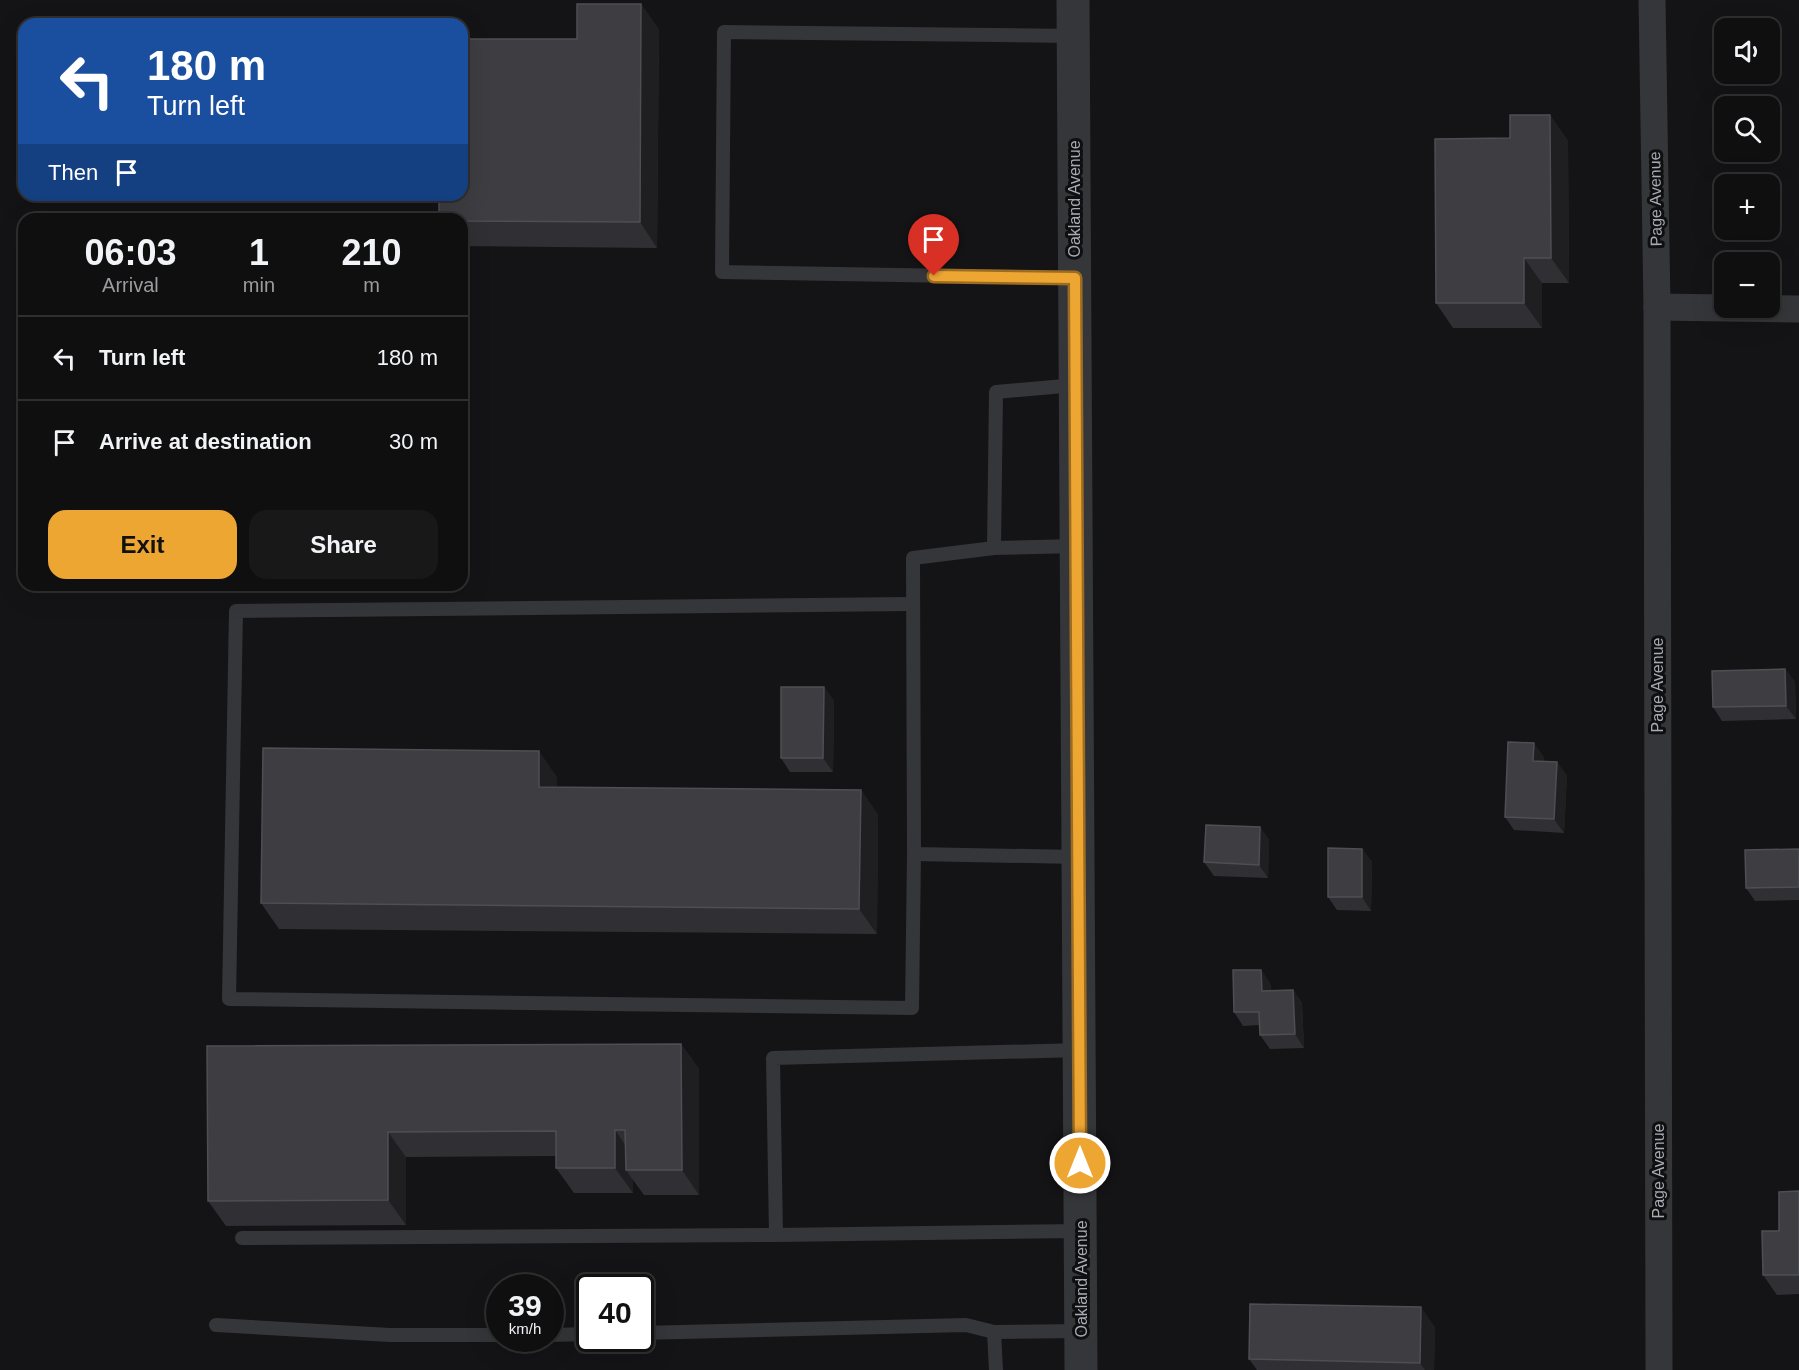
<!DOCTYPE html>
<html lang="en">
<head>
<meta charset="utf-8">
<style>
	:root { --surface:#0f0f10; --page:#181819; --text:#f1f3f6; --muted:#9b9c9f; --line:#2f2f30; --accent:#eea633 }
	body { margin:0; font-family:Arial,sans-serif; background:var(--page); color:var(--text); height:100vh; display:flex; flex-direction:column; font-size:22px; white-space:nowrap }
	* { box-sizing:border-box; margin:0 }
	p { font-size:20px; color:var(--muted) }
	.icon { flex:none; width:33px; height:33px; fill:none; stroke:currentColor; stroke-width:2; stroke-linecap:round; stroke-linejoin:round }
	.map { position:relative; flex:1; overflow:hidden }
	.panel { position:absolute; left:18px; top:213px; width:450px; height:378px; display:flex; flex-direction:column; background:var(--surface); border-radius:18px; box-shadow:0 6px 24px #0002,0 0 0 2px var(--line) }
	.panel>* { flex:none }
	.banner { position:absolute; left:18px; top:18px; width:450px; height:183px; border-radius:18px; box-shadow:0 6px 24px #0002,0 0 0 2px var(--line); background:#1a4fa0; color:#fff; overflow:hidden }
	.tools { position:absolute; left:1714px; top:18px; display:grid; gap:12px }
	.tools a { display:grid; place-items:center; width:66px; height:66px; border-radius:12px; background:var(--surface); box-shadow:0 6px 24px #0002,0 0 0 2px var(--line); font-size:30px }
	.speed { position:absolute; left:486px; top:1274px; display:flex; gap:12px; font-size:30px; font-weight:700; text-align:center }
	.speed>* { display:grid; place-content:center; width:78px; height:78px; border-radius:50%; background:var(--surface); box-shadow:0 6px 24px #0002,0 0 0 2px var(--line); line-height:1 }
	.speed small { font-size:15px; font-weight:400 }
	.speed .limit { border:3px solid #111; border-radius:9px; background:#fff; color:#111 }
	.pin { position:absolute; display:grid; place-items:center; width:51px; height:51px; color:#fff; margin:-62px -26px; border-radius:50% 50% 50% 0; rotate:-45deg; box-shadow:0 0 6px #0007 }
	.pin .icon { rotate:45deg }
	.me { position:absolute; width:66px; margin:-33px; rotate:0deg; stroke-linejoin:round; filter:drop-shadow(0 0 4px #0008) }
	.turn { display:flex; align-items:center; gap:21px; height:126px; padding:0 30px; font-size:27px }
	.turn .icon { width:78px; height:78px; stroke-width:2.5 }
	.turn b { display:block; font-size:42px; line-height:51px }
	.then { display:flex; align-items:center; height:57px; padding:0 30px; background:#0003; gap:12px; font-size:22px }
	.eta { display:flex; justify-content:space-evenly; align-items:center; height:102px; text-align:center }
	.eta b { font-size:36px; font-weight:800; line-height:42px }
	.button { display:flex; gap:12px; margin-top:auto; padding:12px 30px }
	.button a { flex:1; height:69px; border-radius:18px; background:var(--accent); color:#111; font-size:24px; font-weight:800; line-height:69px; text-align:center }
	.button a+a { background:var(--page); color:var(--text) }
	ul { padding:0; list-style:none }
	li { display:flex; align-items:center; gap:18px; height:84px; padding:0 30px; border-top:2px solid var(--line) }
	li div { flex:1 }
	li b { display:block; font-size:22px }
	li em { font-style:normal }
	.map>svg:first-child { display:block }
</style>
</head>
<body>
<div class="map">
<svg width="1799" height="1370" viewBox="0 0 1799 1370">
	<rect width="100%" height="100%" fill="#141416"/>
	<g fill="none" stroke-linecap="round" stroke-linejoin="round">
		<g stroke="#35363a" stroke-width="14">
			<path d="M1073 36 724 32 722 272 1075 278"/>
			<path d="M1076 385 996 392 994 548 1076 546"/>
			<path d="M994 548 913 558 914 854 1078 857"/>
			<path d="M912 604 236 611 229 999 912 1008 914 854"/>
			<path d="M1080 1050 773 1058 776 1235 1080 1231"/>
			<path d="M242 1238 776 1235"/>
			<path d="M216 1325 390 1335H500"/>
			<path d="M994 1332 1081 1331"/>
			<path d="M640 1333 966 1325 994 1332 996 1370"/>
			<path d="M550 1335 590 1334"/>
		</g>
		<g stroke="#35363a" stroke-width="27">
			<path d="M1652 0 1657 307 1659 1370"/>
			<path d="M1657 307 1799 309"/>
		</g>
		<path stroke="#35363a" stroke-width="33" d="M1073 0 1081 1370"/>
	</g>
	<g fill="#303034">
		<path d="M641 4 659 30 657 248 462 246V219Z"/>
		<path d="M1550 115 1568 141 1569 283H1542V328H1453L1436 303 1510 138Z"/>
		<path d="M1785 669 1795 682 1796 719 1722 721 1713 707Z"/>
		<path d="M824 687 834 701 833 772H790L781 758Z"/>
		<path d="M1544 757 1543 761 1567 775 1564 833 1514 830 1505 817Z"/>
		<path d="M557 777V787L861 790 878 815 877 934 279 929 261 903Z"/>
		<path d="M1260 827 1269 840 1268 878 1214 876 1204 862Z"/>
		<path d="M1362 849 1372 862 1371 911 1337 910 1328 897Z"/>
		<path d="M1799 849V900L1755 901 1746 888Z"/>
		<path d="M1261 970 1270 983 1271 991 1293 990 1302 1003 1304 1048 1270 1049 1260 1035V1025L1243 1026 1234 1012Z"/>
		<path d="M681 1044 699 1069V1195H644L633 1180V1193H574L556 1168V1156L406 1157V1225L226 1226 208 1201 207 1046Z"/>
		<path d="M1799 1191V1294L1777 1295 1763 1275 1779 1231Z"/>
		<path d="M1435 1327 1434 1370H1257L1249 1359Z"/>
	</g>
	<g fill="#1f1f22">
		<path d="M641 4 659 30 657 248 640 222Z"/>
		<path d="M1550 115 1568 141 1569 283 1551 258Z"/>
		<path d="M1524 258 1542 283V328L1524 303Z"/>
		<path d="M1785 669 1795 682 1796 719 1786 706Z"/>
		<path d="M824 687 834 701 833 772 823 758Z"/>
		<path d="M1534 743 1544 757 1543 774 1533 761Z"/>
		<path d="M539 751 557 777V813L539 787Z"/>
		<path d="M1557 762 1567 775 1564 833 1554 819Z"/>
		<path d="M861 790 878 815 877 934 859 909Z"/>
		<path d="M1260 827 1269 840 1268 878 1259 865Z"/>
		<path d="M1362 849 1372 862 1371 911 1362 897Z"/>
		<path d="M1261 970 1270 983 1271 1005 1262 991Z"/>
		<path d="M1293 990 1302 1003 1304 1048 1295 1034Z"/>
		<path d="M681 1044 699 1069V1195L682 1170Z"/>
		<path d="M615 1130 633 1156 626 1170 633 1180V1193L615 1168Z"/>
		<path d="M388 1132 406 1157V1225L388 1200Z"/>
		<path d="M1421 1307 1435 1327 1434 1370H1425L1420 1363Z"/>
	</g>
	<g fill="#3d3d42" stroke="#4d4f54" stroke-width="1.5">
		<path d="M577 4H641L640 222 462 221V219H439V195H462V39H577Z"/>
		<path d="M1510 115H1550L1551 258H1524V303H1436L1435 139 1510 138Z"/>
		<path d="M1785 669 1786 706 1713 707 1712 671Z"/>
		<path d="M781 687H824L823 758H781Z"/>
		<path d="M1508 742 1534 743 1533 761 1557 762 1554 819 1505 817Z"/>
		<path d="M263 748 539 751V787L861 790 859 909 261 903Z"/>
		<path d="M1206 825 1260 827 1259 865 1204 862Z"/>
		<path d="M1328 848 1362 849V897H1328Z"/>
		<path d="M1799 849V887L1746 888 1745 850Z"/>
		<path d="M1233 970H1261L1262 991 1293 990 1295 1034 1260 1035 1259 1012H1234Z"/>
		<path d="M681 1044 682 1170H626L625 1130H615V1168H556V1131L388 1132V1200L208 1201 207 1046Z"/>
		<path d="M1799 1191V1275H1763L1762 1231H1779V1192Z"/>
		<path d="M1250 1304 1421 1307 1420 1363 1249 1359Z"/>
	</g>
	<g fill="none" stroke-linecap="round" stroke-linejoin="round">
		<g stroke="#9b6c21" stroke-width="15">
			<path id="route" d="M934 276 1075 278 1080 1163"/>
		</g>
		<use href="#route" stroke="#eea633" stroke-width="10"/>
	</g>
	<g text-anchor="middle" stroke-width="6" stroke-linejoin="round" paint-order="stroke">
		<g font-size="16" fill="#a6abb6" stroke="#0f0f10">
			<text transform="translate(1074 199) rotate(-90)" y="6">Oakland Avenue</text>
			<text transform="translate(1655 199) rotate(-91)" y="6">Page Avenue</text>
			<text transform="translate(1657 685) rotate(-90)" y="6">Page Avenue</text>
			<text transform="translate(1658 1171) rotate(-90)" y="6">Page Avenue</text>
			<text transform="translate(1081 1279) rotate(-90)" y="6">Oakland Avenue</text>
		</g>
	</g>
</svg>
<div class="tools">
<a><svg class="icon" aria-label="sound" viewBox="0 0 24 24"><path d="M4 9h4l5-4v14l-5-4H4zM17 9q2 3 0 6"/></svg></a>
<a><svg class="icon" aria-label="search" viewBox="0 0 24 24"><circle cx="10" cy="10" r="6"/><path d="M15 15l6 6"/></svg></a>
<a>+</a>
<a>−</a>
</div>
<div class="speed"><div>39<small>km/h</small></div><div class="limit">40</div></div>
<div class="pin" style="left:934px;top:276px;background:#d93025"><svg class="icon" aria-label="arrive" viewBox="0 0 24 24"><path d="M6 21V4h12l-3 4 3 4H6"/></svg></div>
<svg class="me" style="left:1080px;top:1163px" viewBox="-20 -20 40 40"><circle r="17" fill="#eea633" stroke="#fff" stroke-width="3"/><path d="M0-11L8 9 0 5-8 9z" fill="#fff"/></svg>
<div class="banner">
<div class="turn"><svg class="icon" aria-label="left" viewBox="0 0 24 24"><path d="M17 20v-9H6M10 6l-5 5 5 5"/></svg><div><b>180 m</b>Turn left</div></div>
<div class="then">Then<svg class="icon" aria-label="arrive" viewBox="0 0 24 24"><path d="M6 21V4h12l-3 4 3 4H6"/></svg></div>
</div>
<section class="panel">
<div class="eta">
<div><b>06:03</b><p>Arrival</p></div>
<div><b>1</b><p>min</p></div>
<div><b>210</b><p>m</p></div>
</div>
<ul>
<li><svg class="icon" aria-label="left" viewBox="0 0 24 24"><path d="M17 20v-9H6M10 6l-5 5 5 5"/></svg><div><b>Turn left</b></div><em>180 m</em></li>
<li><svg class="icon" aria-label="arrive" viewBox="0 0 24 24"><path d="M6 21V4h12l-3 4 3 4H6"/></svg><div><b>Arrive at destination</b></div><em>30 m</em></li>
</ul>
<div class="button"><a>Exit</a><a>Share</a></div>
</section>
</div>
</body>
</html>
